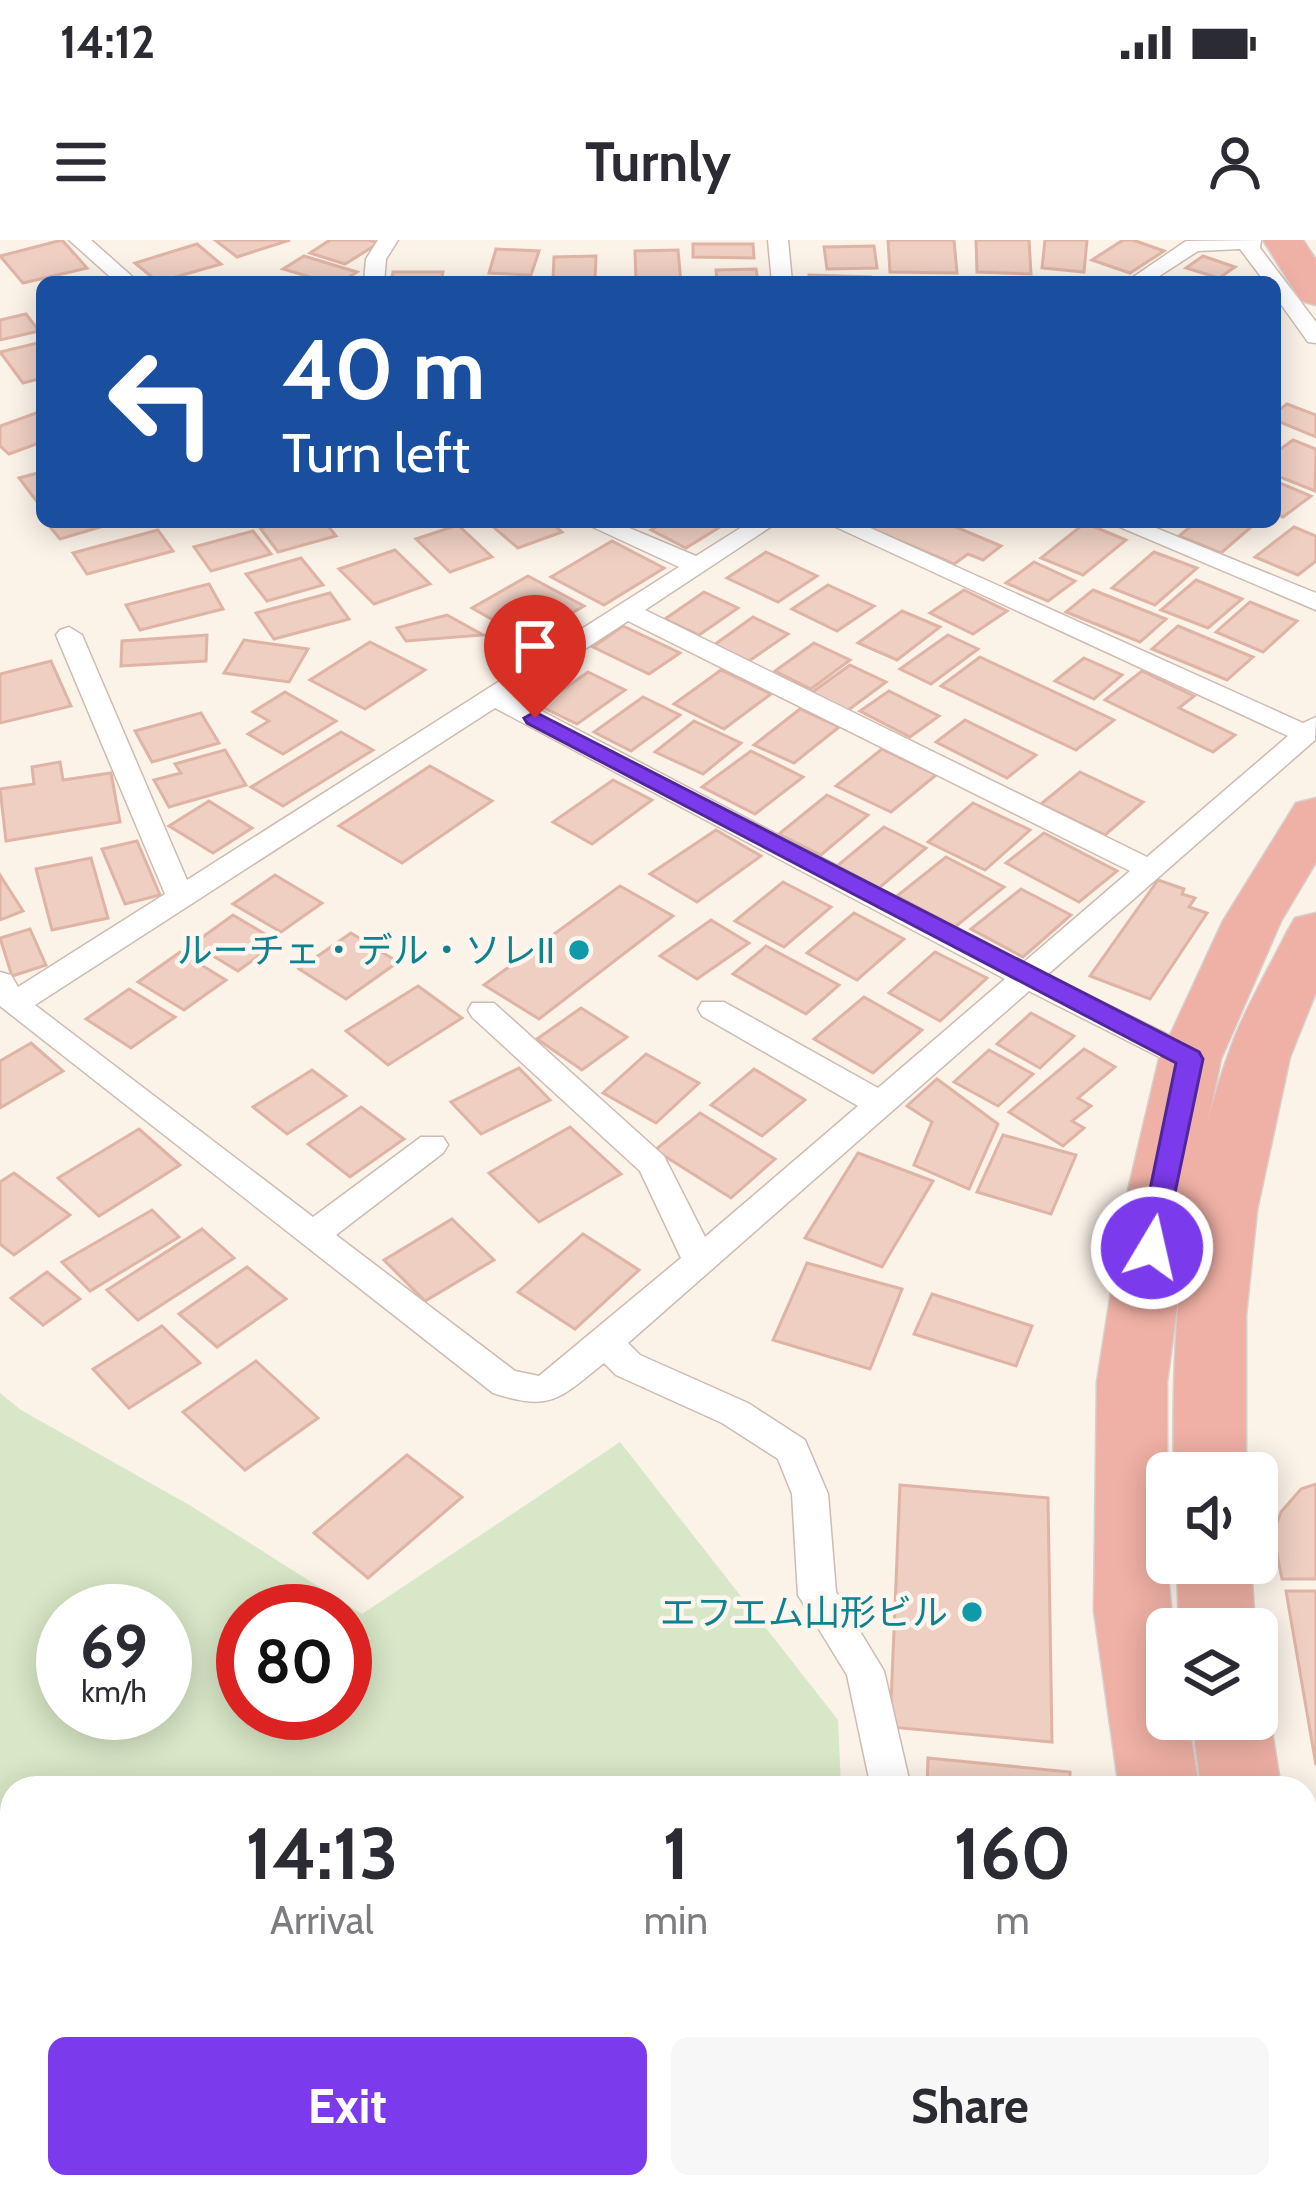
<!DOCTYPE html>
<html lang="en">
<head>
<meta charset="utf-8">
<style>
	:root { --surface:#fff; --page:#f7f7f7; --text:#2b2b33; --muted:#7c7c81; --accent:#7c3aed }
	body { margin:0; font-family:Cabin,"Noto Sans JP",sans-serif; background:var(--page); color:var(--text); height:100vh; display:flex; flex-direction:column; font-size:45px; white-space:nowrap }
	* { box-sizing:border-box; margin:0 }
	p { font-size:39px; color:var(--muted) }
	.icon { flex:none; width:66px; height:66px; fill:none; stroke:currentColor; stroke-width:2; stroke-linecap:round; stroke-linejoin:round }
	.map { position:relative; flex:1; overflow:hidden }
	.details { position:absolute; left:0px; top:1536px; width:1317px; height:423px; display:flex; flex-direction:column; background:var(--surface); border-radius:36px 36px 0 0; box-shadow:0 6px 30px #0003 }
	.details>* { flex:none }
	.guide { position:absolute; left:36px; top:36px; width:1245px; height:252px; border-radius:18px; box-shadow:0 6px 30px #0003; background:#1a4fa0; color:#fff; overflow:hidden }
	.tools { position:absolute; left:1146px; top:1212px; display:grid; gap:24px }
	.tools a { display:grid; place-items:center; width:132px; height:132px; border-radius:18px; background:var(--surface); box-shadow:0 6px 30px #0003; font-size:60px }
	.speed { position:absolute; left:36px; top:1344px; display:flex; gap:24px; font-size:60px; font-weight:700; text-align:center }
	.speed>* { display:grid; place-content:center; width:156px; height:156px; border-radius:50%; background:var(--surface); box-shadow:0 6px 30px #0003; line-height:1 }
	.speed small { font-size:30px; font-weight:400 }
	.speed .limit { border:18px solid #d22; background:#fff; color:#111 }
	.pin { position:absolute; display:grid; place-items:center; width:102px; height:102px; color:#fff; margin:-123px -51px; border-radius:50% 50% 50% 0; rotate:-45deg; box-shadow:0 0 12px #0007 }
	.pin .icon { rotate:45deg }
	.me { position:absolute; width:132px; margin:-66px; rotate:9deg; stroke-linejoin:round; filter:drop-shadow(0 0 9px #0008) }
	.turn { display:flex; align-items:center; gap:42px; height:252px; padding:0 48px; font-size:54px }
	.turn .icon { width:156px; height:156px; stroke-width:2.5 }
	.turn b { display:block; font-size:84px; line-height:102px }
	.eta { display:flex; justify-content:space-evenly; align-items:center; height:204px; text-align:center }
	.eta b { font-size:72px; font-weight:800; line-height:84px }
	.button { display:flex; gap:24px; margin-top:auto; padding:24px 48px }
	.button a { flex:1; height:138px; border-radius:18px; background:var(--accent); color:#fff; font-size:48px; font-weight:800; line-height:138px; text-align:center }
	.button a+a { background:var(--page); color:var(--text) }
	.status { display:flex; justify-content:space-between; align-items:center; height:84px; padding:0 60px; background:var(--surface); direction:ltr }
	.status svg { height:33px; fill:currentColor }
	header { display:flex; justify-content:space-between; align-items:center; height:156px; padding:0 48px; background:var(--surface); font-size:54px; font-weight:800 }
	.map>svg:first-child { display:block }
</style>
</head>
<body>
<div class="status"><b>14:12</b><svg viewBox="0 0 49 12"><path d="M0 12V9h3v3zM5 12V6h3v6zM10 12V3h3v9zM15 12V0h3v12zM26 1h20v11H26zM47 4h2v5h-2z"/></svg></div>
<header><svg class="icon" aria-label="menu" viewBox="0 0 24 24"><path d="M4 6h16M4 12h16M4 18h16"/></svg>Turnly<svg class="icon" aria-label="person" viewBox="0 0 24 24"><circle cx="12" cy="8" r="4"/><path d="M4 21q1-7 8-7t8 7"/></svg></header>
<div class="map">
<svg width="1316" height="1958" viewBox="0 0 1316 1958">
	<rect width="100%" height="100%" fill="#fbf2e8"/>
	<path fill="#d8e7c7" fill-rule="evenodd" d="M0 1153 21 1170 191 1266 362 1374 620 1202 838 1480 841 1548H12V1947H859V1958H0ZM63 1371H165V1473H63ZM243 1371H345V1473H243Z"/>
	<g fill="#eecfc2" stroke="#dfb4a4" stroke-width="3">
		<path d="M62 0 87 28 23 43 0 16Z"/>
		<path d="M215 0H290L237 17Z"/>
		<path d="M330 0H369L379 3 345 24 310 13Z"/>
		<path d="M888 0H954L957 33 890 32Z"/>
		<path d="M976 0H1029L1031 34 977 32Z"/>
		<path d="M1045 0H1087L1084 32 1042 28Z"/>
		<path d="M1123 0H1133L1164 11 1130 33 1092 20Z"/>
		<path d="M197 4 221 24 158 42 135 23Z"/>
		<path d="M693 4H753L754 18 693 17Z"/>
		<path d="M874 6 877 28 827 29 824 7Z"/>
		<path d="M496 9 539 11 531 35 489 33Z"/>
		<path d="M678 10 681 42H636L635 11Z"/>
		<path d="M304 16 357 32 341 42H327L283 29Z"/>
		<path d="M596 16 595 40H553L554 17Z"/>
		<path d="M1203 16 1235 27 1219 38 1186 28Z"/>
		<path d="M756 29 758 42H717L716 30Z"/>
		<path d="M393 32H443L441 42H391Z"/>
		<path d="M809 35 871 37 872 42H809Z"/>
		<path d="M26 74 39 91 0 100V80Z"/>
		<path d="M42 102V138L23 143 0 112Z"/>
		<path d="M1287 164 1316 175V197L1275 180V173Z"/>
		<path d="M42 171V202L9 214 0 206V186Z"/>
		<path d="M1293 200 1316 209 1315 251 1275 235V213Z"/>
		<path d="M42 232V262L38 263 19 238Z"/>
		<path d="M1275 241 1311 256 1283 277 1275 274Z"/>
		<path d="M46 282H117L60 299Z"/>
		<path d="M283 282H325L336 296 278 312 260 288Z"/>
		<path d="M498 282H550L562 292 518 308 491 285Z"/>
		<path d="M665 282H728L686 308 651 290Z"/>
		<path d="M878 282H944L1001 306 983 320 968 314 954 324 869 288Z"/>
		<path d="M1196 282H1257L1221 313 1179 296Z"/>
		<path d="M1085 283 1126 300 1083 335 1041 318Z"/>
		<path d="M458 285 492 317 450 332 416 299Z"/>
		<path d="M1294 287 1316 296V321L1298 335 1255 317Z"/>
		<path d="M158 290 173 311 87 334 73 313Z"/>
		<path d="M253 291 271 314 211 331 194 307Z"/>
		<path d="M612 301 664 328 604 365 551 337Z"/>
		<path d="M395 310 430 344 374 364 339 329Z"/>
		<path d="M766 312 817 336 778 362 727 338Z"/>
		<path d="M1154 312 1197 328 1155 365 1112 348Z"/>
		<path d="M301 318 323 345 267 361 246 334Z"/>
		<path d="M1034 322 1075 341 1048 361 1006 343Z"/>
		<path d="M528 336 584 366 527 399 472 368Z"/>
		<path d="M1196 340 1242 359 1208 388 1161 370Z"/>
		<path d="M209 344 223 369 140 390 126 365Z"/>
		<path d="M828 345 874 366 837 391 792 369Z"/>
		<path d="M964 350 1007 371 973 394 930 373Z"/>
		<path d="M1093 350 1166 379 1140 402 1066 372Z"/>
		<path d="M704 352 738 368 699 395 665 379Z"/>
		<path d="M330 353 349 379 274 399 256 373Z"/>
		<path d="M1250 362 1297 381 1263 412 1216 392Z"/>
		<path d="M902 371 940 387 897 420 858 403Z"/>
		<path d="M447 375 483 395 406 401 397 388Z"/>
		<path d="M753 377 788 394 749 421 714 405Z"/>
		<path d="M623 386 680 413 649 434 593 407Z"/>
		<path d="M1178 386 1253 417 1227 440 1152 409Z"/>
		<path d="M207 395 206 421 121 426 122 401Z"/>
		<path d="M948 395 978 409 931 444 900 429Z"/>
		<path d="M244 400 308 409 289 442 224 433Z"/>
		<path d="M370 402 425 430 365 469 310 440Z"/>
		<path d="M814 403 850 420 811 449 775 431Z"/>
		<path d="M980 417 1114 480 1076 510 941 446Z"/>
		<path d="M1084 418 1122 435 1094 459 1055 441Z"/>
		<path d="M51 421 71 466 0 483V434Z"/>
		<path d="M850 425 886 442 847 471 811 453Z"/>
		<path d="M721 430 771 454 724 489 674 464Z"/>
		<path d="M1142 431 1194 456 1179 468 1235 495 1213 512 1105 460Z"/>
		<path d="M588 432 625 450 577 484 540 466Z"/>
		<path d="M889 451 939 476 910 497 860 471Z"/>
		<path d="M285 452 336 481 283 514 248 494 269 481 253 472Z"/>
		<path d="M643 457 680 475 631 511 594 492Z"/>
		<path d="M800 469 839 487 794 523 754 505Z"/>
		<path d="M201 473 219 503 152 522 135 491Z"/>
		<path d="M965 480 1036 515 1007 538 936 502Z"/>
		<path d="M694 481 741 503 703 534 655 512Z"/>
		<path d="M341 492 373 510 283 566 251 547Z"/>
		<path d="M882 509 936 535 891 572 836 546Z"/>
		<path d="M225 510 246 545 169 567 154 540 181 533 175 524Z"/>
		<path d="M751 511 803 537 755 574 702 547Z"/>
		<path d="M60 522 63 540 111 533 120 582 6 601 0 549 34 544 32 527Z"/>
		<path d="M430 526 492 561 402 623 339 586Z"/>
		<path d="M1080 532 1143 562 1105 595 1041 564Z"/>
		<path d="M613 540 652 560 592 604 553 582Z"/>
		<path d="M827 555 868 575 821 615 779 594Z"/>
		<path d="M209 561 252 588 213 613 169 586Z"/>
		<path d="M973 563 1030 590 985 630 928 602Z"/>
		<path d="M884 587 926 608 879 648 836 627Z"/>
		<path d="M716 590 761 616 697 662 650 634Z"/>
		<path d="M1044 593 1117 631 1079 662 1006 623Z"/>
		<path d="M137 601 160 655 125 664 102 609Z"/>
		<path d="M946 617 1004 647 955 687 897 656Z"/>
		<path d="M91 618 108 678 52 690 36 629Z"/>
		<path d="M0 635 23 671 0 680Z"/>
		<path d="M275 635 322 663 281 692 233 664Z"/>
		<path d="M1158 640 1184 649 1182 654 1195 658 1189 667 1207 673 1150 759 1090 736Z"/>
		<path d="M783 642 831 667 784 707 735 681Z"/>
		<path d="M620 646 673 676 539 779 484 745Z"/>
		<path d="M1021 649 1071 675 1023 717 971 689Z"/>
		<path d="M854 673 904 699 857 740 807 713Z"/>
		<path d="M233 675 278 702 238 731 193 704Z"/>
		<path d="M711 680 749 703 697 739 660 716Z"/>
		<path d="M30 689 46 725 12 736 0 698Z"/>
		<path d="M351 693 398 722 346 759 299 729Z"/>
		<path d="M766 706 839 745 806 774 733 734Z"/>
		<path d="M180 712 226 740 184 770 138 742Z"/>
		<path d="M935 712 987 738 940 781 889 753Z"/>
		<path d="M418 746 462 778 388 825 346 791Z"/>
		<path d="M129 749 175 777 131 808 86 779Z"/>
		<path d="M864 757 922 790 873 833 814 799Z"/>
		<path d="M581 768 627 797 582 830 537 799Z"/>
		<path d="M1031 773 1074 796 1040 828 997 804Z"/>
		<path d="M31 803 63 831 0 868V821Z"/>
		<path d="M1084 809 1115 827 1078 858 1091 866 1072 881 1084 888 1063 906 1009 872Z"/>
		<path d="M989 810 1033 834 998 866 954 842Z"/>
		<path d="M646 814 699 843 656 883 603 853Z"/>
		<path d="M519 828 550 860 481 894 451 862Z"/>
		<path d="M754 829 805 860 762 896 711 865Z"/>
		<path d="M312 830 346 856 287 894 253 867Z"/>
		<path d="M937 839 998 884 969 949 914 925 932 882 907 866Z"/>
		<path d="M361 867 404 899 350 937 308 904Z"/>
		<path d="M700 873 775 919 731 958 655 910Z"/>
		<path d="M570 887 621 934 539 982 489 933Z"/>
		<path d="M139 889 180 925 99 976 58 938Z"/>
		<path d="M1003 895 1076 915 1051 974 977 952Z"/>
		<path d="M858 913 933 941 882 1027 805 998Z"/>
		<path d="M14 933 70 975 14 1015 0 1004V942Z"/>
		<path d="M152 970 179 997 90 1051 62 1022Z"/>
		<path d="M452 979 494 1020 425 1061 384 1020Z"/>
		<path d="M202 989 234 1018 138 1080 107 1050Z"/>
		<path d="M583 994 639 1030 575 1089 518 1052Z"/>
		<path d="M807 1023 902 1049 870 1129 773 1100Z"/>
		<path d="M247 1027 286 1059 217 1107 179 1074Z"/>
		<path d="M47 1032 80 1059 43 1085 11 1058Z"/>
		<path d="M932 1054 1032 1086 1016 1126 914 1094Z"/>
		<path d="M162 1086 200 1123 129 1168 93 1129Z"/>
		<path d="M256 1121 318 1178 245 1230 183 1172Z"/>
		<path d="M407 1215 462 1257 368 1338 314 1293Z"/>
		<path d="M1316 1244V1339H1282L1273 1294 1281 1272 1301 1249Z"/>
		<path d="M900 1245 1048 1258 1052 1502 890 1487Z"/>
		<path d="M1286 1351H1316V1525Z"/>
		<path d="M928 1518 1070 1532V1548H927Z"/>
	</g>
	<g fill="none" stroke-linecap="round" stroke-linejoin="round">
		<g stroke="#cebbb2" stroke-width="3">
			<g id="lane">
				<path d="M69 0H91L135 39 116 42Z"/>
				<path d="M378 0H398L386 19 384 42H364L366 19Z"/>
				<path d="M768 0H788L792 42H772Z"/>
				<path d="M1261 0 1260 8 1316 82V103L1308 102 1275 56V42H1265L1240 9 1198 11 1150 42H1126L1186 1Z"/>
				<path d="M582 282H615L696 316 750 282H778L645 370 1147 617 1288 496 825 282H857L1303 483 1316 477 1315 500 1047 735 1201 811 1205 819 1201 827H1179L1029 751 628 1103 640 1115 748 1163 805 1200 828 1254 836 1352 884 1431 911 1548H871L847 1435 798 1355 792 1254 778 1219 722 1183 616 1135 604 1123C559 1159 551 1172 493 1153L0 766V732L11 735 18 747 165 654 56 395 60 390 69 387 82 395 187 640 679 327ZM628 381 1130 631 1023 723 513 456ZM495 468 1005 739 878 848 724 762H702L698 769 702 776 858 866 705 997 664 916 494 763H472L468 770 472 777 640 931 681 1018 539 1136 515 1131 336 995 443 913 448 905 443 897H421L313 977 35 765Z"/>
				<path d="M1108 282H1141L1316 353V370Z"/>
				<path d="M896 1947H942L943 1958H897Z"/>
			</g>
		</g>
		<g stroke="#d8d0cd" stroke-width="3">
			<g id="highway">
				<path d="M1263 0H1303L1316 20V65L1301 61Z"/>
				<path d="M1316 558V622L1281 681 1221 819 1191 963 1167 1142V1323L1173 1389H1167V1479H1188L1199 1548H1119L1094 1371 1097 1142 1125 963 1159 819 1223 681 1296 563Z"/>
				<path d="M1316 673V752L1290 817 1257 970 1246 1075V1233H1174C1171 1089 1182 935 1234 799 1249 762 1269 728 1287 692L1295 678Z"/>
				<path d="M1177 1323H1251L1255 1389H1179Z"/>
				<path d="M1257 1453 1270 1479 1281 1548H1201L1192 1479H1257Z"/>
				<path d="M1305 1904 1316 1908V1958H1174L1173 1947H1305Z"/>
			</g>
		</g>
		<use href="#lane" fill="#fff" fill-rule="evenodd"/>
		<use href="#highway" fill="#efb0a5" fill-rule="evenodd"/>
	</g>
	<path fill="#7c3aed" stroke="#51269a" stroke-width="3" d="M535 472 1199 812 1203 819 1162 1015H1142L1138 1008 1176 823 527 483 524 478Z"/>
	<g fill="#0f9aa8" stroke="#fef6ee" stroke-width="4.5">
		<circle cx="579" cy="710" r="12"/>
		<circle cx="972" cy="1372" r="12"/>
	</g>
	<g text-anchor="middle" stroke-width="9" stroke-linejoin="round" paint-order="stroke">
		<g font-size="36" fill="#0d838f" stroke="#fef6ee" text-anchor="end">
			<text x="555" y="723">ルーチェ・デル・ソレII</text>
			<text x="948" y="1385">エフエム山形ビル</text>
		</g>
	</g>
</svg>
<div class="tools">
<a><svg class="icon" aria-label="sound" viewBox="0 0 24 24"><path d="M4 9h4l5-4v14l-5-4H4zM17 9q2 3 0 6"/></svg></a>
<a><svg class="icon" aria-label="layers" viewBox="0 0 24 24"><path d="M12 4l9 5-9 5-9-5zM3 14l9 5 9-5"/></svg></a>
</div>
<div class="speed"><div>69<small>km/h</small></div><div class="limit">80</div></div>
<div class="pin" style="left:535px;top:478px;background:#d93025"><svg class="icon" aria-label="arrive" viewBox="0 0 24 24"><path d="M6 21V4h12l-3 4 3 4H6"/></svg></div>
<svg class="me" style="left:1152px;top:1008px" viewBox="-20 -20 40 40"><circle r="17" fill="#7c3aed" stroke="#fff" stroke-width="3"/><path d="M0-11L8 9 0 5-8 9z" fill="#fff"/></svg>
<div class="guide">
<div class="turn"><svg class="icon" aria-label="left" viewBox="0 0 24 24"><path d="M17 20v-9H6M10 6l-5 5 5 5"/></svg><div><b>40 m</b>Turn left</div></div>
</div>
<section class="details">
<div class="eta">
<div><b>14:13</b><p>Arrival</p></div>
<div><b>1</b><p>min</p></div>
<div><b>160</b><p>m</p></div>
</div>
<div class="button"><a>Exit</a><a>Share</a></div>
</section>
</div>
</body>
</html>
